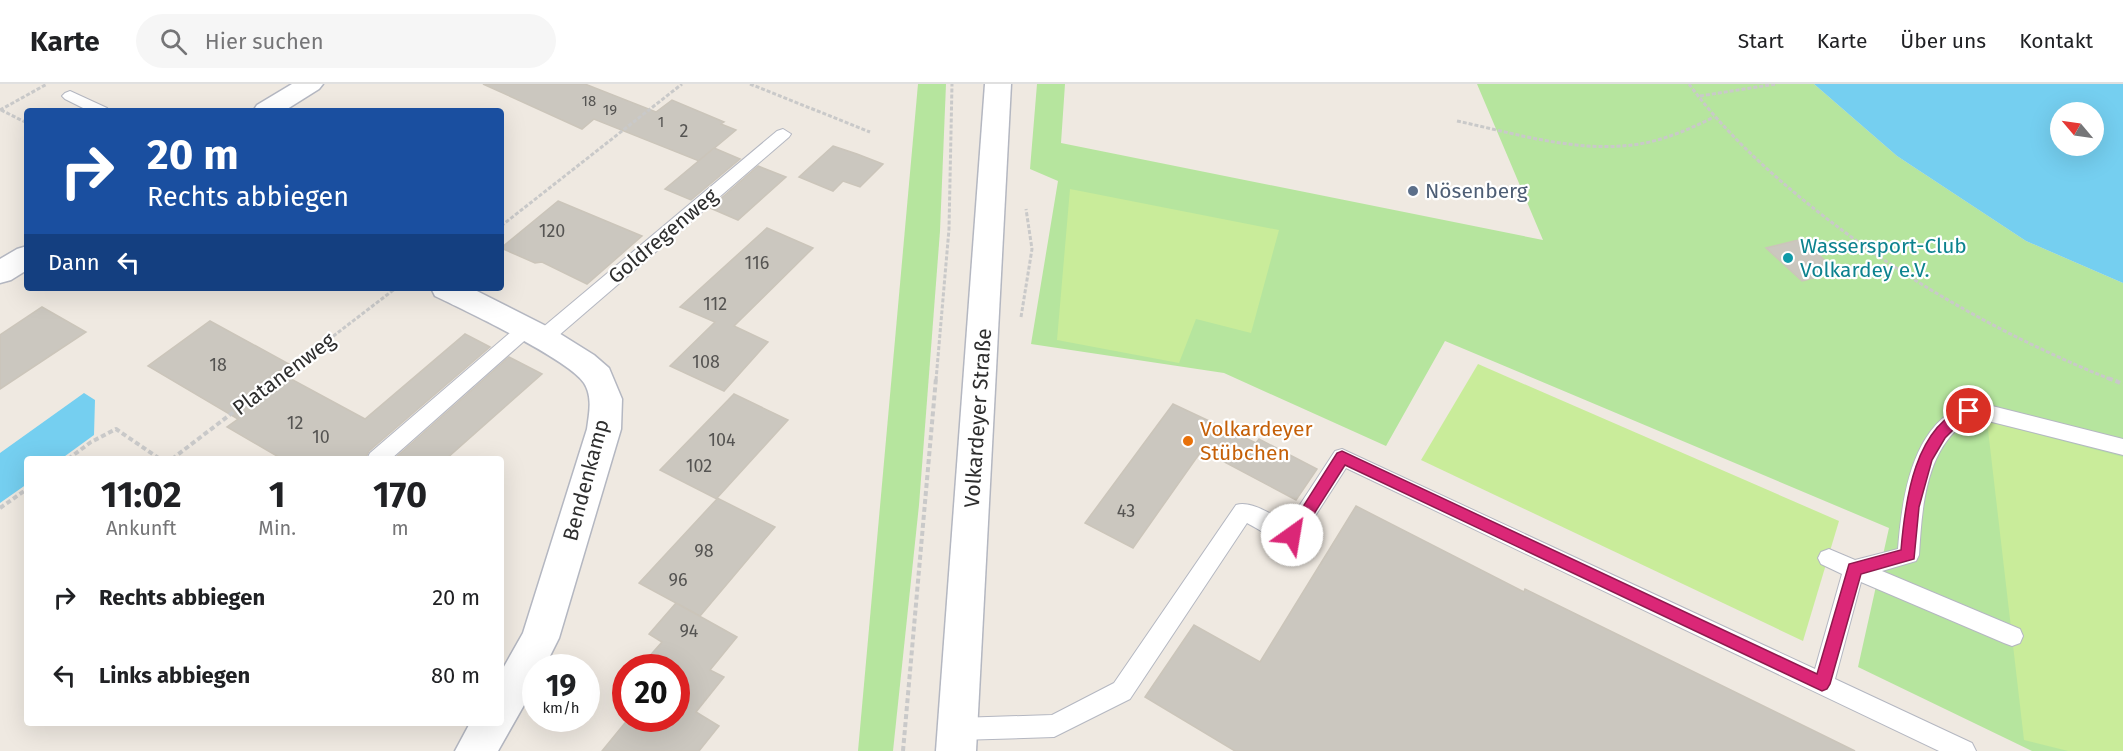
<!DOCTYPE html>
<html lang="de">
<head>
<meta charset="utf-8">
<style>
	:root { --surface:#fff; --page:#f6f6f6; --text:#202124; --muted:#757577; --line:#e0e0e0 }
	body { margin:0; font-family:"Fira Sans",sans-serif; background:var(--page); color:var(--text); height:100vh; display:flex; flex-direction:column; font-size:22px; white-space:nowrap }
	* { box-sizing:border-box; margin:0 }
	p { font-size:20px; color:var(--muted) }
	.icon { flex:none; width:33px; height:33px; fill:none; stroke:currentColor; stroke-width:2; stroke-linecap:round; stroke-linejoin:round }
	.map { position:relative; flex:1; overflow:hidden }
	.sheet { position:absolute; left:24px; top:372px; width:480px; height:270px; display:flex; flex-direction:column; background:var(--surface); border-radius:6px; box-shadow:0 6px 24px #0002 }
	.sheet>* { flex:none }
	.top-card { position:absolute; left:24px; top:24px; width:480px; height:183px; border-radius:6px; box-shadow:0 6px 24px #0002; background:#1a4fa0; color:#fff; overflow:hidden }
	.needle { width:39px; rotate:299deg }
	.fabs { position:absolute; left:2050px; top:18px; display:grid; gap:12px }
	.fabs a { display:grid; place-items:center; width:54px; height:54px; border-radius:50%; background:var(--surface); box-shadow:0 6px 24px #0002; font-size:30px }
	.speed { position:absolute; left:522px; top:570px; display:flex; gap:12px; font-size:30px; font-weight:700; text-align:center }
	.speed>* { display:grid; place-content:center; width:78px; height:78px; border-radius:50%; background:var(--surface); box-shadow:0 6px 24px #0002; line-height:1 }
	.speed small { font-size:15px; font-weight:400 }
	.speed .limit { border:9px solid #d22; background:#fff; color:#111 }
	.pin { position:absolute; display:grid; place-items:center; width:51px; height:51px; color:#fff; margin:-26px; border:3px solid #fff; border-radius:50%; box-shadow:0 2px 6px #0007 }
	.me { position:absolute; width:66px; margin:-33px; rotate:32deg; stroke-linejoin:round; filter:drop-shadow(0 0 4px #0008) }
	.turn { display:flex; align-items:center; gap:21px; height:126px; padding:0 24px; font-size:27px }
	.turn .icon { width:78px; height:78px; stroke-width:2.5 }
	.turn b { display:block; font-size:42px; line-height:51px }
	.then { display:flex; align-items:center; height:57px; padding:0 24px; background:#0003; gap:12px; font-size:22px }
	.eta { display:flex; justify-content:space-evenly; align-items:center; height:102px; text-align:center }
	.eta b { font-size:36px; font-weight:700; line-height:42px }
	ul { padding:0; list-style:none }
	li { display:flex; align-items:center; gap:18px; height:78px; padding:0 24px }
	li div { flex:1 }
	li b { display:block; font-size:22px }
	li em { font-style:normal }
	header { display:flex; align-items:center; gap:36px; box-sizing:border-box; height:84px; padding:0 30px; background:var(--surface); border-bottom:2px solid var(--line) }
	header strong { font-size:28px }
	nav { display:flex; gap:33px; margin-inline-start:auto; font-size:21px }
	.search { width:420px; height:54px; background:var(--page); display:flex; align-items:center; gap:15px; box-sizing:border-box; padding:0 21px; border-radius:33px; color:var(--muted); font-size:22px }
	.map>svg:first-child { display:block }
</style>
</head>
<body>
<header>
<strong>Karte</strong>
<div class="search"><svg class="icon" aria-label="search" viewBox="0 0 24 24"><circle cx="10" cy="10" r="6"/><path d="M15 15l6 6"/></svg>Hier suchen</div>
<nav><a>Start</a><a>Karte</a><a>Über uns</a><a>Kontakt</a></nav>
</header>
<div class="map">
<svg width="2123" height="667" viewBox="0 0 2123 667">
	<rect width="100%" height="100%" fill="#efe9e1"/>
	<g fill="#b6e59e">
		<path d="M918 0H946L940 147 919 421 893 667H858Z"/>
		<path d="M1037 0H1065L1061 59 1543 156 1477 0H1814L1897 72 2026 157 2123 199V667H2032L1858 583 1889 444 1445 257 1386 362 1224 289 1031 260 1058 97 1030 85Z"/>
	</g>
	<g fill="#c9ec9a">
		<path d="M1070 105 1279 146 1251 249 1196 235 1179 279 1057 256Z"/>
		<path d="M1478 280 1839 437 1803 557 1421 376Z"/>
		<path d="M1987 337 2123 373V667H2068L2024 656Z"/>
	</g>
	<g fill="#75cff0" fill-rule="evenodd">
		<path d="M1814 0H2123V199L2026 157 1897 72ZM2061 28H2094V62H2061Z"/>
		<path d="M84 309 95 316 94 351 61 375H27V400L0 419V369Z"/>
	</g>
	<g fill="#cbc7bf" stroke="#cbc5ba" stroke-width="1.5">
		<path d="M483 0H585L656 28 672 16 724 38 721 40 736 46 699 77 594 35 582 45Z"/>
		<path d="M833 62 857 70 883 80 860 103 843 97 833 107 799 93Z"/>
		<path d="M714 64 740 75 691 116 665 105Z"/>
		<path d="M758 82 786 93 738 136 710 124Z"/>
		<path d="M558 117 642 152 587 200 542 178 535 179 501 164Z"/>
		<path d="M767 144 813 164 734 242 768 258 724 307 670 282 715 238 680 223Z"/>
		<path d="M1802 155 1837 188 1802 197 1766 164Z"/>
		<path d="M42 223 86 248 0 305V251Z"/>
		<path d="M210 237 289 280 278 288 365 335 465 250 490 263 369 367 365 375H282L227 343 238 335 148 282Z"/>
		<path d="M509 273 542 290 446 375H394Z"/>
		<path d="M734 310 788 336 717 414 775 443 700 532 639 499 717 415 660 386Z"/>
		<path d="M1173 320 1256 359 1259 355 1317 385 1296 416 1202 366 1133 464 1085 439Z"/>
		<path d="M1356 422 1524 508 1525 505 1855 667H1235L1145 613 1194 541 1260 578Z"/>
		<path d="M676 519 737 553 710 586 724 593 696 628 719 642 699 667H602L629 634H676V584H639L662 558 649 550Z"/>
	</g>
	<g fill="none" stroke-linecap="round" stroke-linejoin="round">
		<g stroke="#b4b7c1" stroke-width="2">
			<g id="service">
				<path d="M70 7 107 24 110 27H89L65 15 62 12 65 9Z"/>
				<path d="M783 45 791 50 789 53 550 259 543 261 536 259 534 254 536 249 777 47Z"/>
				<path d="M525 239 531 241 534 246 531 251 391 375H367L370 369 519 241Z"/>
				<path d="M1970 319 1984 320 2123 355V371L1984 336 1971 335C1925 362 1922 424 1919 471L1916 477 1882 487 2020 545 2023 552 2020 559 2012 562 2004 559 1861 498 1835 595 1972 659 1976 667H1939L1346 384 1299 457C1283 463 1261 446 1247 439L1130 615 1054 653 958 656 950 653 946 645 950 637 958 634 1052 631 1114 599 1236 421C1251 416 1274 432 1288 439L1335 367 1342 365 1815 585 1842 490 1821 480 1818 474 1821 468 1829 465 1855 476 1898 465C1902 413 1912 337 1970 319Z"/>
			</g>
		</g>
		<g stroke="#b4b7c1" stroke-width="3">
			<g id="minor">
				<path d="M292 0H323L319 5 284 27H253L257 21Z"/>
				<path d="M27 162V186L11 196 0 199V175L17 165Z"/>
				<path d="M431 204H471L554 246 594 271 609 284 622 315 621 345 559 554 544 584H536V600L498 667H455L470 639H501V588L523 549 587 345C589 330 593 313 584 299 568 275 466 227 435 212Z"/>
			</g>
		</g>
		<g stroke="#b4b7c1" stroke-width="3">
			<path id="secondary" d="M985 0H1011L976 667H936Z"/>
		</g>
		<g stroke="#c9c9c9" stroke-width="3" stroke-dasharray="4 2" stroke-linecap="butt">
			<path d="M750 0 870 48"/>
			<path d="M1689 0C1723 46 1763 83 1807 119 1900 194 2001 251 2112 296"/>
			<path d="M1700 12 1776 0"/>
			<path d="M0 26 47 0"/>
			<path d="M1 26 27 39"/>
			<path d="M1457 37C1518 50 1582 71 1645 59 1669 54 1692 44 1714 33"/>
			<path d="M501 142 682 0"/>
			<path d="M1021 233 1032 165 1026 125"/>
			<path d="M276 296 396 204"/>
			<path d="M936 296 949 145 952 0"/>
		</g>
		<g stroke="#c9c9c9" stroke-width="4" stroke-dasharray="5 3" stroke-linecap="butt">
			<path d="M2108 294 2123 300"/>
			<path d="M68 375 91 358 116 345 160 375"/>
			<path d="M172 375 278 294"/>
			<path d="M0 424 27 405"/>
			<path d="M903 667 936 294"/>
		</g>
		<use href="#service" fill="#fff" fill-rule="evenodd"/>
		<use href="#minor" fill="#fff" fill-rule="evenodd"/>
		<use href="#secondary" fill="#fff" fill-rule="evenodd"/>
	</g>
	<path fill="#db2777" stroke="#8e194d" stroke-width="1.5" d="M1969 322 1976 327 1974 331 1961 338 1945 354 1932 376 1919 423 1914 475 1861 490 1830 600 1827 605 1822 607 1345 381 1298 455 1292 457 1287 455 1285 451 1337 369 1342 367 1817 590 1849 480 1901 466C1905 418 1914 340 1969 322Z"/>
	<circle fill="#5c6f8a" stroke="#fff" stroke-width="2" cx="1413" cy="107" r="6"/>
	<circle fill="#0f9aa8" stroke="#fff" stroke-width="2" cx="1788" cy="174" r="6"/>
	<circle fill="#e8710a" stroke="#fff" stroke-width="2" cx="1188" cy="357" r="6"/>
	<g text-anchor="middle" stroke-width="4.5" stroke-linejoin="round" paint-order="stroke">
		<g font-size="15" fill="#555452">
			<text x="589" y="22">18</text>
			<text x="610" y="31">19</text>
			<text x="661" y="43">1</text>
		</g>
		<g font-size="18" fill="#555452">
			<text x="684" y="53">2</text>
			<text x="552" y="153">120</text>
			<text x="757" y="185">116</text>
			<text x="715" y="226">112</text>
			<text x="706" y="284">108</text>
			<text x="218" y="287">18</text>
			<text x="295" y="345">12</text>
			<text x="321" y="359">10</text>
			<text x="722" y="362">104</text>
			<text x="699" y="388">102</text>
			<text x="1126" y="433">43</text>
			<text x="704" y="473">98</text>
			<text x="678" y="502">96</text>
			<text x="689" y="553">94</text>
		</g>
		<g font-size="21" fill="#4e5e75" stroke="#fff" text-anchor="start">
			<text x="1425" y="114">Nösenberg</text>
		</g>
		<g font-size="21" fill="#2e2e2e" stroke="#fff">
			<text transform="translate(663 152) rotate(-40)" y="7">Goldregenweg</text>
			<text transform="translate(284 290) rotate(-37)" y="7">Platanenweg</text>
			<text transform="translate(978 334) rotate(-86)" y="7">Volkardeyer Straße</text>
			<text transform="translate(586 396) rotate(-75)" y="7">Bendenkamp</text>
		</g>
		<g font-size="21" fill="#0d838f" stroke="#fff" text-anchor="start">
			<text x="1800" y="169">Wassersport-Club<tspan x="1800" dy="24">Volkardey e.V.</tspan></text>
		</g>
		<g font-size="21" fill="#c56008" stroke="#fff" text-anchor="start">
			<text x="1200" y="352">Volkardeyer<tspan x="1200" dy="24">Stübchen</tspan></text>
		</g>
	</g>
</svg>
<div class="fabs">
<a><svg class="needle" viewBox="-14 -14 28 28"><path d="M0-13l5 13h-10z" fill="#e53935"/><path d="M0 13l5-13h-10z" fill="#757577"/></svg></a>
</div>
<div class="speed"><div>19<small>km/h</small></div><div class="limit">20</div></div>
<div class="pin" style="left:1969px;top:327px;background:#d93025"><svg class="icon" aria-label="arrive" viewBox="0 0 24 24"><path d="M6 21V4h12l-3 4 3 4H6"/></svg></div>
<svg class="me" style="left:1292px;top:451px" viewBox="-20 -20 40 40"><circle r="19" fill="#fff"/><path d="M0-13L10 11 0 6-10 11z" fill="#db2777"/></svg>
<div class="top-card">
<div class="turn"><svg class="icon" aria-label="right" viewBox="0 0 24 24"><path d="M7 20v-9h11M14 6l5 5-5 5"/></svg><div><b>20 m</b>Rechts abbiegen</div></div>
<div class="then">Dann<svg class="icon" aria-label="left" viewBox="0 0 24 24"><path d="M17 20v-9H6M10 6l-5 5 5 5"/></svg></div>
</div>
<section class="sheet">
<div class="eta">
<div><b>11:02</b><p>Ankunft</p></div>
<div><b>1</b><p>Min.</p></div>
<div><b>170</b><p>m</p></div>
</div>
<ul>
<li><svg class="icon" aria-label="right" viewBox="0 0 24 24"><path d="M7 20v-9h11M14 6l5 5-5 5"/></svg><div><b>Rechts abbiegen</b></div><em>20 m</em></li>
<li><svg class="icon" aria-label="left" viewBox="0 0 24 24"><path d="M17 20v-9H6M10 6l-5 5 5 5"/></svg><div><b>Links abbiegen</b></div><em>80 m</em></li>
</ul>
</section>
</div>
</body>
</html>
